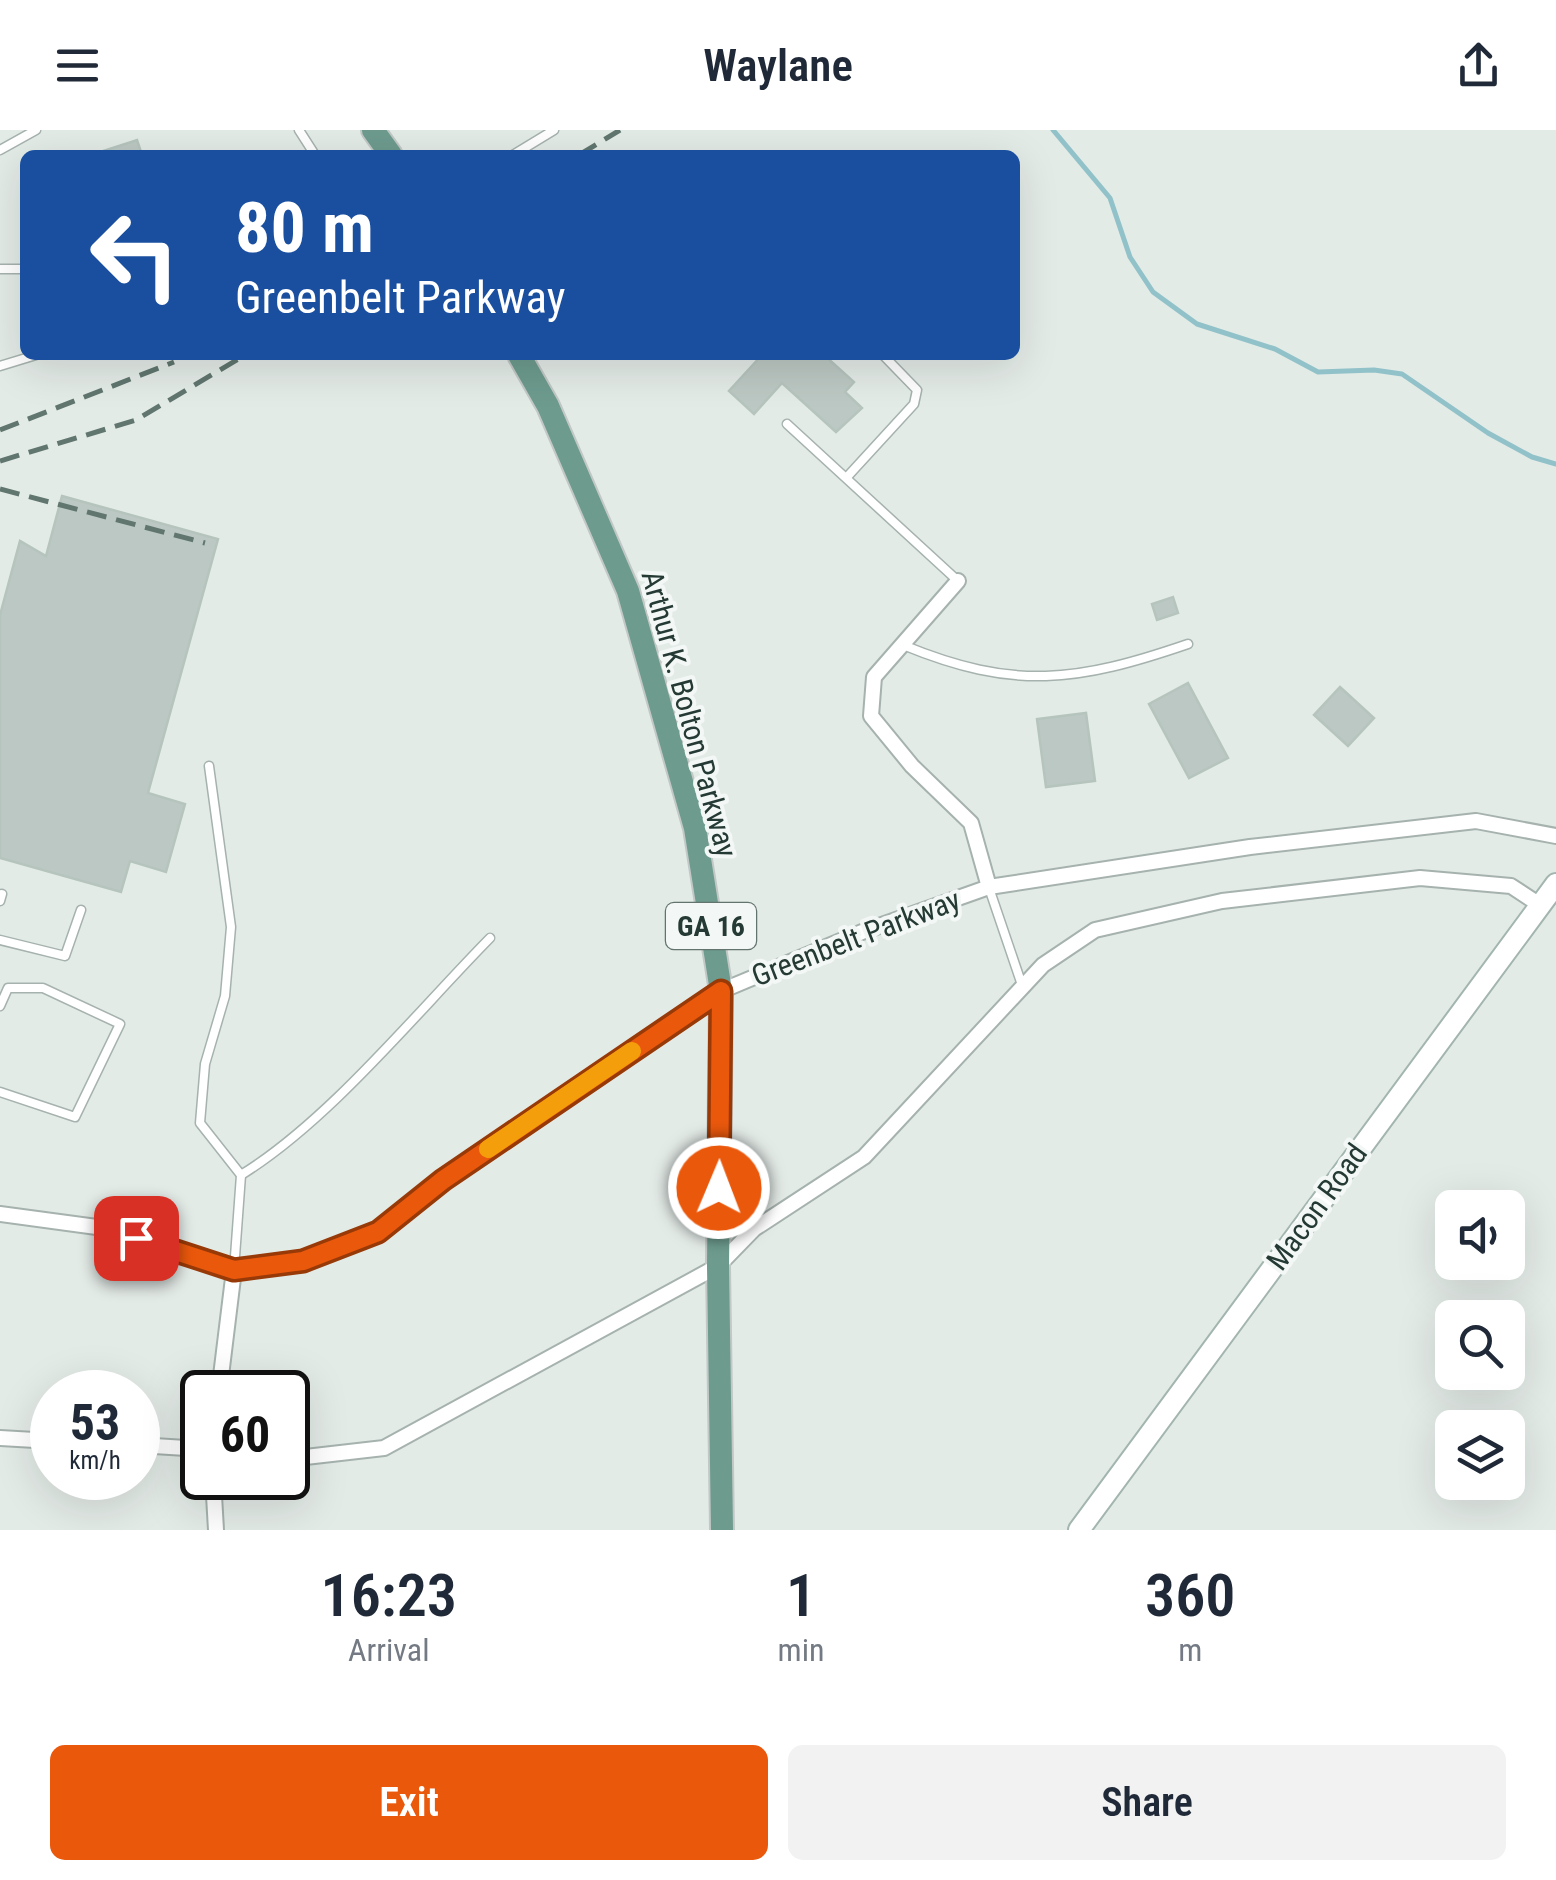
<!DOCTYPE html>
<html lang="en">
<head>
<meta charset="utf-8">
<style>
	:root { --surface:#fff; --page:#f2f2f3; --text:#1f2937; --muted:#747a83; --accent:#ea580c }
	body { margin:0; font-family:"Roboto Condensed",sans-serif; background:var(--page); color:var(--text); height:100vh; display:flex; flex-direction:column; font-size:38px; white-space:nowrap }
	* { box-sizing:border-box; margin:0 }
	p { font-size:32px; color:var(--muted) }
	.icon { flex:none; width:55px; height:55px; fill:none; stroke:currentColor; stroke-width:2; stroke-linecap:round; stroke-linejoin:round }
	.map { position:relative; height:1400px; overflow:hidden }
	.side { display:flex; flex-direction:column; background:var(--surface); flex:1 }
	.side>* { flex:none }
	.guide { position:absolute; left:20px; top:20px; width:1000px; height:210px; border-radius:15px; box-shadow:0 10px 40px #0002; background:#1a4fa0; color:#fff; overflow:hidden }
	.fabs { position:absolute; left:1435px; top:1060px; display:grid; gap:20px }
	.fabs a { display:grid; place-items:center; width:90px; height:90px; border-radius:15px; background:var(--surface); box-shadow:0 10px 40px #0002; font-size:50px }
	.speed { position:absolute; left:30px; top:1240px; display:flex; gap:20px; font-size:50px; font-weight:700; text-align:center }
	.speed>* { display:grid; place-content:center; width:130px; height:130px; border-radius:50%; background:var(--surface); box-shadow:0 10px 40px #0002; line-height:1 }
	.speed small { font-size:25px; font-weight:400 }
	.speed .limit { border:5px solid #111; border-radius:15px; background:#fff; color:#111 }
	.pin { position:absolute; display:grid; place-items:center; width:85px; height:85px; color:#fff; margin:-42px; border-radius:20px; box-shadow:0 5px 15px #0006 }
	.me { position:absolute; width:110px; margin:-55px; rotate:1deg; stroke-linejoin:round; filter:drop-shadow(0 0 8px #0008) }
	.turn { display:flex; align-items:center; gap:35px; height:210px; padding:0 50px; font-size:45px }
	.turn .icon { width:130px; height:130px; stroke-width:2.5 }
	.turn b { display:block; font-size:70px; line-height:85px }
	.eta { display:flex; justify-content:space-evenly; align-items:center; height:170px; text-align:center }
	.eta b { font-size:60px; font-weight:600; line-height:70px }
	.button { display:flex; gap:20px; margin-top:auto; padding:20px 50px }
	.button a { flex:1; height:115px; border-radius:15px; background:var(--accent); color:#fff; font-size:40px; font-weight:600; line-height:115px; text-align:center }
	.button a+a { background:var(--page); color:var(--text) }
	header { display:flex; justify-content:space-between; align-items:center; height:130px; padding:0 50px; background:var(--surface); font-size:45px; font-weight:600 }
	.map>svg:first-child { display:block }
</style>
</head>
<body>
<header><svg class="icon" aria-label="menu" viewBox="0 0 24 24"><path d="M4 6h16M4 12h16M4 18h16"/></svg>Waylane<svg class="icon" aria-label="share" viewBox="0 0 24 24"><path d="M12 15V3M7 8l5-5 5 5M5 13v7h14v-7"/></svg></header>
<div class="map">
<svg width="1556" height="1400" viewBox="0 0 1556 1400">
	<rect width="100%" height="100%" fill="#e3ebe7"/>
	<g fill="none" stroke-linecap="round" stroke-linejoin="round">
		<path stroke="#92c2c9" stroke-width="5" d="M1053 0 1110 68 1130 127 1153 162 1197 194 1275 219 1318 242 1374 240 1402 244 1488 303 1532 327 1556 334"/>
	</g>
	<g fill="#bcc8c3" stroke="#b6c4be" stroke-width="2.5">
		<path d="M137 10 142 25H101L100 22Z"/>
		<path d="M762 225H824L854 252 845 262 862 278 836 302 782 253 754 284 729 261Z"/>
		<path d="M62 366 218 409 148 663 185 674 166 742 130 731 121 762 0 728V485L20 411 46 426Z"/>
		<path d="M1173 467 1178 483 1157 490 1152 474Z"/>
		<path d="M1188 553 1228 628 1189 648 1149 574Z"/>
		<path d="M1340 557 1374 588 1348 616 1314 585Z"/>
		<path d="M1086 583 1095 651 1046 657 1037 589Z"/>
	</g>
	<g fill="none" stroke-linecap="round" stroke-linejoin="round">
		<g stroke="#a6b2ae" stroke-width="11">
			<g id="lane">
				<path d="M299 0 315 25"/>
				<path d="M0 20 36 0"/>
				<path d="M513 25 554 0"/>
				<path d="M0 139H25"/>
				<path d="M0 236 36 225"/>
				<path d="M787 294 958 451"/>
				<path d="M847 347 914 274 917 260 883 225"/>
				<path d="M903 515C1015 561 1077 552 1188 514"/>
				<path d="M209 636 231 797 225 866 205 934 200 993 241 1045 234 1140"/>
				<path d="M989 758 1023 858"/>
				<path d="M0 771 2 764"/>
				<path d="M0 810 65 826 81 780"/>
				<path d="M0 876 8 858H43L120 894 75 987 0 962"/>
				<path d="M241 1045C329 991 416 883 490 808"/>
			</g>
		</g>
		<g stroke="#a6b2ae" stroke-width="18">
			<g id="street">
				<path d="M958 451 874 547 871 586 912 636 971 693 989 757"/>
				<path d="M0 1084 104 1098 234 1140 303 1131 378 1102 443 1050 721 861 862 802 989 757 1250 717 1476 691 1556 706"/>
				<path d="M219 1262 234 1140"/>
				<path d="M0 1308 52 1311"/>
				<path d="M138 1315 202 1319"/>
				<path d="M288 1329 384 1318 718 1136 754 1099 864 1027 1043 835 1095 800 1222 771 1420 748 1511 756 1540 775"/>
				<path d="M213 1348 216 1400"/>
			</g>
		</g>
		<g stroke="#a3b5af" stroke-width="24">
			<path id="secondary" d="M1079 1400 1556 754"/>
		</g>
		<g stroke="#c2c8c6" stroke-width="26">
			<g id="primary">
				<path d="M373 0 391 25"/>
				<path d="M519 225 548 276 628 461 695 698 721 861 718 1136 722 1400"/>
			</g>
		</g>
		<use href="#lane" stroke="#fff" stroke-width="8"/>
		<use href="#street" stroke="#fff" stroke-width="14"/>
		<use href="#secondary" stroke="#fff" stroke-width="20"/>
		<use href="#primary" stroke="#6d9b8e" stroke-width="22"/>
		<g stroke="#60766f" stroke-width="5" stroke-dasharray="20 10" stroke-linecap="butt">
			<path d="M579 25 620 0"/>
			<path d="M0 300 174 232"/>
			<path d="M0 331 136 290 245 225"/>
			<path d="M0 359 205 413"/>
		</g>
	</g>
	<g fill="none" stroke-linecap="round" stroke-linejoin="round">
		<g stroke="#983908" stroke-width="25">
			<path id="route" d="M136 1108 234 1140 303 1131 378 1102 443 1050 721 861 719 1058"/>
		</g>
		<use href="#route" stroke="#ea580c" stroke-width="18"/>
		<path stroke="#f59e0b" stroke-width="18" d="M488 1019 632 921"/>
	</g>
	<g text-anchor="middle" stroke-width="8" stroke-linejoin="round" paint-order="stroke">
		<rect fill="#f3f8f6" stroke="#63736e" stroke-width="2.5" x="666" y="773" width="90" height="46" rx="8"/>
		<g font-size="28" font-weight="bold" fill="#253a34">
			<text x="711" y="806">GA 16</text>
		</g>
		<g font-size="30" fill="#253a34" stroke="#f3f8f6">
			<text transform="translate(689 584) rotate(75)" y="10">Arthur K. Bolton Parkway</text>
			<text transform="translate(856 808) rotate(-21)" y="10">Greenbelt Parkway</text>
			<text transform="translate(1317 1077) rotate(-54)" y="10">Macon Road</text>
		</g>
	</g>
</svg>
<div class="fabs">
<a><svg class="icon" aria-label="sound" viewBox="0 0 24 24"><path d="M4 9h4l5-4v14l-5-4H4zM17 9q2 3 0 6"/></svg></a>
<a><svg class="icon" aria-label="search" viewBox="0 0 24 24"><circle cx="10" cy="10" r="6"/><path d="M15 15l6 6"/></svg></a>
<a><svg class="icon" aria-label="layers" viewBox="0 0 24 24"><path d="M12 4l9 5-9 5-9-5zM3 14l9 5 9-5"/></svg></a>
</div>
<div class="speed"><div>53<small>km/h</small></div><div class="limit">60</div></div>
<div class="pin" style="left:136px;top:1108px;background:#d93025"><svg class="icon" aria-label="arrive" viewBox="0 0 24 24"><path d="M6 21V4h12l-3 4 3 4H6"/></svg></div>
<svg class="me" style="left:719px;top:1058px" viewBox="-20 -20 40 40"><circle r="17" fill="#ea580c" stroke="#fff" stroke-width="3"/><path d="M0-11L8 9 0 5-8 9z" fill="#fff"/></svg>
<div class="guide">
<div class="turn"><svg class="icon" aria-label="left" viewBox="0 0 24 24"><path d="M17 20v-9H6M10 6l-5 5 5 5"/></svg><div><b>80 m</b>Greenbelt Parkway</div></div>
</div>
</div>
<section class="side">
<div class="eta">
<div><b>16:23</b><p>Arrival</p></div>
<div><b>1</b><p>min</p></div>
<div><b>360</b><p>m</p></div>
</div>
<div class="button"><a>Exit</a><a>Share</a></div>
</section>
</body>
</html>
